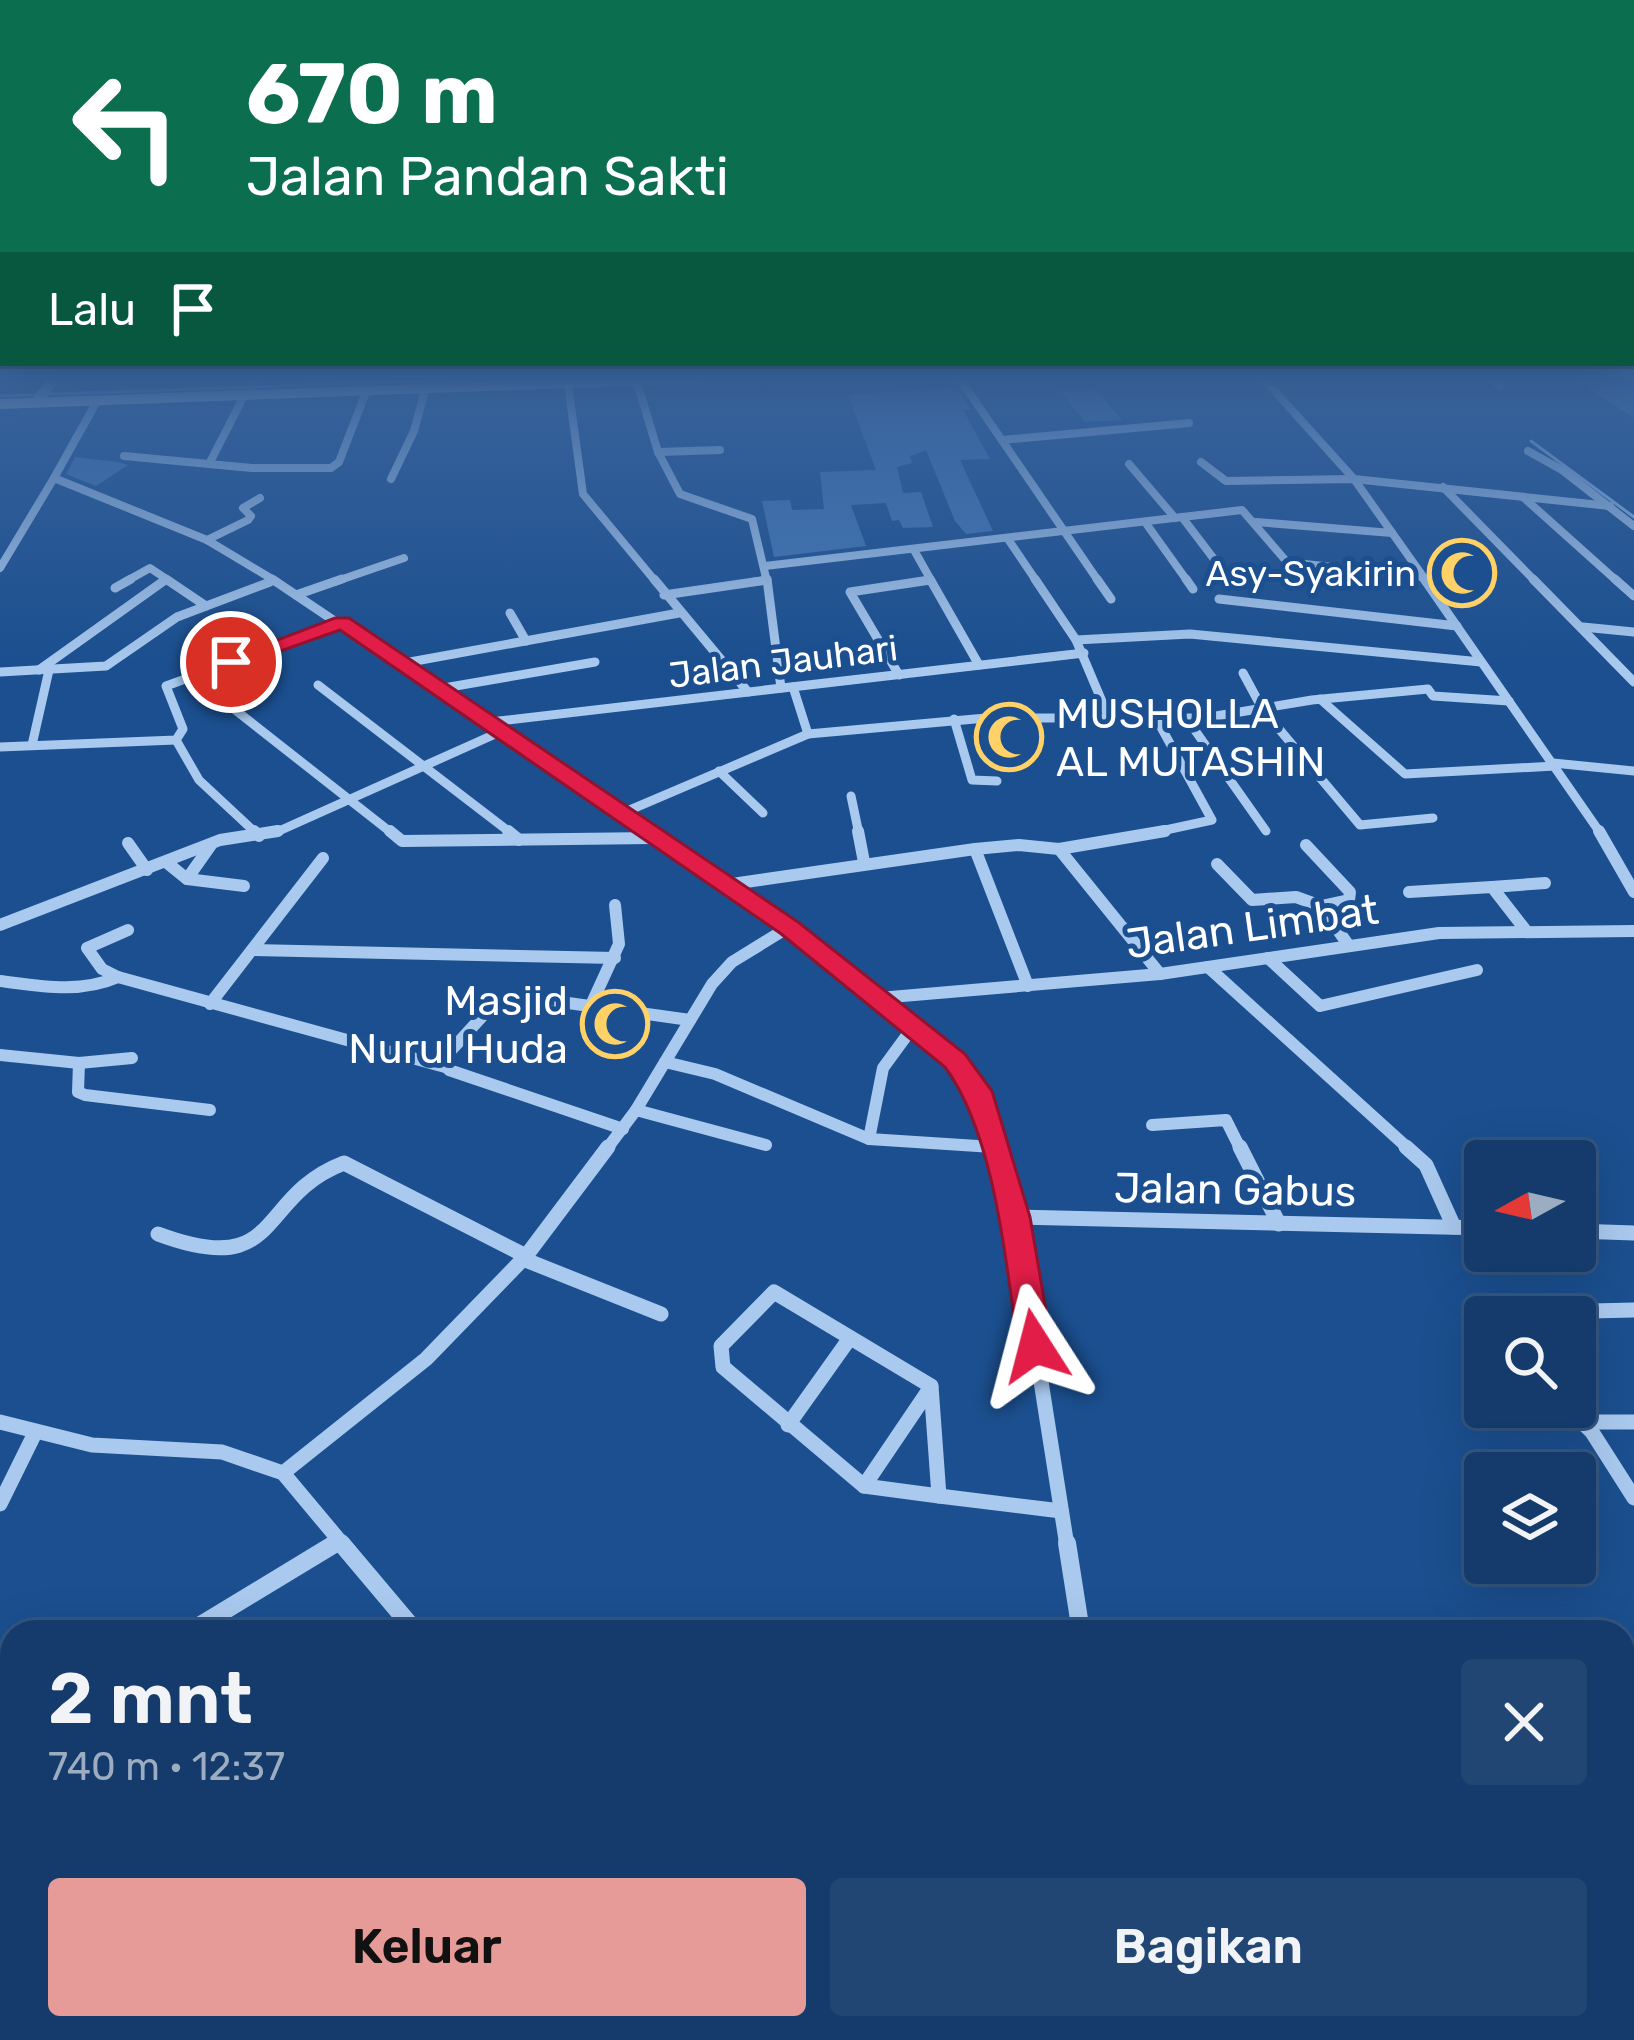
<!DOCTYPE html>
<html lang="id">
<head>
<meta charset="utf-8">
<style>
	:root { --surface:#143b6b; --page:#214673; --text:#f1f3f6; --muted:#9dadc1; --line:#33557e; --accent:#e69b98 }
	body { margin:0; font-family:Rubik,sans-serif; background:var(--page); color:var(--text); height:100vh; display:flex; flex-direction:column; font-size:45px; white-space:nowrap }
	* { box-sizing:border-box; margin:0 }
	p { font-size:39px; color:var(--muted) }
	.icon { flex:none; width:66px; height:66px; fill:none; stroke:currentColor; stroke-width:2; stroke-linecap:round; stroke-linejoin:round }
	.map { position:relative; flex:1; overflow:hidden }
	.drawer { position:absolute; left:0px; top:1620px; width:1635px; height:420px; display:flex; flex-direction:column; background:var(--surface); border-radius:36px 36px 0 0; box-shadow:0 12px 48px #0002,0 0 0 3px var(--line) }
	.drawer>* { flex:none }
	.hud { position:absolute; left:0px; top:0px; width:1635px; height:366px; box-shadow:0 12px 48px #0002,0 0 0 3px var(--line); background:#0b6e4f; color:#fff; overflow:hidden }
	.needle { width:78px; rotate:262deg }
	.controls { position:absolute; left:1464px; top:1140px; display:grid; gap:24px }
	.controls a { display:grid; place-items:center; width:132px; height:132px; border-radius:12px; background:var(--surface); box-shadow:0 12px 48px #0002,0 0 0 3px var(--line); font-size:60px }
	.pin { position:absolute; display:grid; place-items:center; width:102px; height:102px; color:#fff; margin:-51px; border:6px solid #fff; border-radius:50%; box-shadow:0 3px 12px #0007 }
	.me { position:absolute; width:132px; margin:-66px; rotate:351deg; stroke-linejoin:round; filter:drop-shadow(0 0 9px #0008) }
	.turn { display:flex; align-items:center; gap:42px; height:252px; padding:0 48px; font-size:54px }
	.turn .icon { width:156px; height:156px; stroke-width:2.5 }
	.turn b { display:block; font-size:84px; line-height:102px }
	.then { display:flex; align-items:center; height:114px; padding:0 48px; background:#0003; gap:24px; font-size:45px }
	.round { display:grid; place-items:center; flex:none; width:126px; height:126px; border-radius:12px; background:var(--page) }
	.headline { display:flex; align-items:center; justify-content:space-between; height:204px; padding:0 48px }
	h1 { font-size:72px; font-weight:600; line-height:90px }
	.primary-button { display:flex; gap:24px; margin-top:auto; padding:24px 48px }
	.primary-button a { flex:1; height:138px; border-radius:12px; background:var(--accent); color:#111; font-size:48px; font-weight:600; line-height:138px; text-align:center }
	.primary-button a+a { background:var(--page); color:var(--text) }
	.map>svg:first-child { display:block }
</style>
</head>
<body>
<div class="map">
<svg width="1634" height="2040" viewBox="0 0 1634 2040">
	<rect width="100%" height="100%" fill="#1b4f8f"/>
	<g fill="none" stroke-linecap="round" stroke-linejoin="round">
		<g stroke="#9cc4f0" stroke-width="3">
			<path d="M0 396 472 379"/>
			<path d="M1531 441 1634 517"/>
		</g>
	</g>
	<g fill="#4478b7">
		<path d="M1574 379H1612L1634 393V418Z"/>
		<path d="M956 387 971 410H963L990 459 960 460 993 531 966 534 955 521 926 450 910 456 912 463 897 467 903 493 921 492 933 527 903 528 899 520 892 521 886 503 851 505 866 546 774 557 762 501 790 500 792 510 824 509 820 472 876 470 848 395Z"/>
		<path d="M1095 388 1109 405 1122 420 1085 422 1060 391Z"/>
		<path d="M75 457 118 462 128 465 96 486 66 474Z"/>
		<path d="M1484 561 1496 579 1437 580 1427 566Z"/>
	</g>
	<g fill="none" stroke-linecap="round" stroke-linejoin="round">
		<g stroke="#a9c9ee" stroke-width="8">
			<path d="M960 379 1099 582"/>
			<path d="M1264 379 1354 479 1427 582"/>
			<path d="M1491 379 1500 386"/>
			<path d="M637 382 658 452 680 494 752 519 767 582"/>
			<path d="M568 384 583 494 656 582"/>
			<path d="M374 385 376 379"/>
			<path d="M251 390 256 379"/>
			<path d="M97 401 54 478 207 540 277 582"/>
			<path d="M1002 440 1189 423"/>
			<path d="M1528 451 1562 470 1634 526"/>
			<path d="M658 452 720 450"/>
			<path d="M124 456 252 468H331L339 462 366 392"/>
			<path d="M1201 462 1226 481 1354 479 1610 506"/>
			<path d="M209 464 244 396"/>
			<path d="M1129 464 1175 518"/>
			<path d="M391 479 414 431 425 390"/>
			<path d="M1443 487 1536 582"/>
			<path d="M1523 497 1618 582"/>
			<path d="M1182 517 1220 567"/>
			<path d="M1145 522 1188 582"/>
			<path d="M1256 522 1392 533"/>
			<path d="M1008 539 1037 582"/>
			<path d="M207 540 248 520 251 516 243 508 260 498"/>
			<path d="M914 550 932 582"/>
			<path d="M765 566 1242 510 1287 562 1423 577"/>
			<path d="M0 568 54 478"/>
			<path d="M125 582 150 568 171 582"/>
			<path d="M334 582 404 558"/>
			<path d="M752 582 767 580"/>
			<path d="M916 582 930 580"/>
		</g>
		<g stroke="#a9c9ee" stroke-width="9">
			<path d="M166 579 206 606"/>
			<path d="M272 579 652 834"/>
			<path d="M654 579 748 692"/>
			<path d="M767 579 781 688"/>
			<path d="M930 579 979 665"/>
			<path d="M1035 579 1076 640 1109 718"/>
			<path d="M1097 579 1111 599"/>
			<path d="M1186 579 1193 589"/>
			<path d="M1424 579 1601 834"/>
			<path d="M1533 579 1634 682"/>
			<path d="M1615 579 1634 596"/>
			<path d="M115 588 131 579"/>
			<path d="M296 595 342 579"/>
			<path d="M664 595 767 580"/>
			<path d="M1219 599 1457 626"/>
			<path d="M510 613 526 641"/>
			<path d="M1583 627 1634 632"/>
			<path d="M1076 640 1190 634 1481 662"/>
			<path d="M399 664 679 613"/>
			<path d="M39 670 165 580"/>
			<path d="M0 672 106 666 177 617 270 582"/>
			<path d="M1243 673 1263 710 1360 825 1433 818"/>
			<path d="M899 675 850 592 930 580"/>
			<path d="M192 676 393 834"/>
			<path d="M318 685 512 834"/>
			<path d="M793 687 808 734"/>
			<path d="M438 689 595 662"/>
			<path d="M1320 699 1405 774 1555 766"/>
			<path d="M954 719 972 780 997 781"/>
			<path d="M1187 719 1266 831"/>
			<path d="M490 722 1084 653"/>
			<path d="M176 740 199 780 257 834"/>
			<path d="M32 745 49 670"/>
			<path d="M0 747 176 740 183 729 166 686 342 622"/>
			<path d="M1553 763 1634 771"/>
			<path d="M719 771 763 813"/>
			<path d="M851 796 859 834"/>
			<path d="M618 815 808 734 986 718H1204L1312 700 1428 689 1433 696 1509 701"/>
			<path d="M258 834 279 831 502 731"/>
			<path d="M1147 834 1212 820 1156 718"/>
		</g>
		<g stroke="#a9c9ee" stroke-width="12">
			<path d="M254 831 259 836"/>
			<path d="M390 831 402 841 653 838"/>
			<path d="M508 831 519 840"/>
			<path d="M648 831 789 927 968 1074 978 1091 995 1150"/>
			<path d="M858 831 864 862"/>
			<path d="M1599 831 1634 892"/>
			<path d="M128 843 147 870"/>
			<path d="M1306 845 1350 892 1349 900 1321 906 1349 946"/>
			<path d="M975 849 1028 986"/>
			<path d="M1059 849 1160 974"/>
			<path d="M166 862 187 879 244 886"/>
			<path d="M1217 864 1252 900 1296 897 1321 906"/>
			<path d="M187 879 211 845"/>
			<path d="M725 885 975 849 1019 845 1059 849 1165 831"/>
			<path d="M1492 887 1545 883"/>
			<path d="M1409 892 1492 887 1527 932"/>
			<path d="M0 925 220 840 278 831"/>
			<path d="M252 950 615 958"/>
			<path d="M1268 958 1320 1006 1477 970"/>
			<path d="M1208 967 1410 1150"/>
			<path d="M118 977 445 1067"/>
			<path d="M0 981C40 986 79 994 118 977L102 969 87 948 128 930"/>
			<path d="M879 998 1160 974 1439 933 1634 931"/>
			<path d="M210 1004 323 858"/>
			<path d="M591 1005 619 944 615 905"/>
			<path d="M0 1055 79 1063 132 1058"/>
			<path d="M665 1062 715 1074 869 1139 993 1147"/>
			<path d="M79 1063 78 1092 85 1095 210 1110"/>
			<path d="M636 1110 766 1145"/>
			<path d="M1152 1125 1226 1120 1241 1150"/>
			<path d="M623 1129 449 1070 445 1057 488 1010 525 997 690 1020"/>
			<path d="M869 1139 883 1068 913 1027"/>
			<path d="M606 1150 636 1110 712 984 732 962 789 927"/>
		</g>
		<g stroke="#a9c9ee" stroke-width="15">
			<path d="M994 1147 1015 1217 1067 1546"/>
			<path d="M1240 1147 1279 1224"/>
			<path d="M1406 1147 1426 1165 1454 1227"/>
			<path d="M1015 1217 1485 1228"/>
			<path d="M1575 1231 1634 1233"/>
			<path d="M158 1234C284 1281 255 1197 344 1163L526 1256"/>
			<path d="M523 1259 661 1314"/>
			<path d="M774 1292 931 1386 939 1496 864 1486 723 1367 721 1346Z"/>
			<path d="M1538 1317 1547 1312 1634 1310"/>
			<path d="M1567 1407 1592 1432 1634 1498"/>
			<path d="M0 1422 92 1445 222 1452 283 1473 344 1546"/>
			<path d="M1582 1422H1634"/>
			<path d="M788 1425 850 1338"/>
			<path d="M283 1473 426 1359 526 1256 608 1147"/>
			<path d="M864 1486 931 1387"/>
			<path d="M939 1496 1061 1511"/>
			<path d="M0 1504 35 1433"/>
			<path d="M331 1546 339 1541"/>
		</g>
		<g stroke="#a9c9ee" stroke-width="18">
			<path d="M341 1543 416 1632"/>
			<path d="M1067 1543 1081 1632"/>
			<path d="M191 1631 336 1543"/>
			<path d="M0 1653 12 1652"/>
			<path d="M1623 1671 1634 1669"/>
			<path d="M1623 1993 1634 1988"/>
			<path d="M0 2003 12 2001"/>
			<path d="M1623 2015 1634 2031"/>
			<path d="M272 2028V2040"/>
			<path d="M1159 2028 1162 2040"/>
			<path d="M37 2040 41 2028"/>
			<path d="M614 2040 685 2028"/>
			<path d="M1529 2040 1553 2028"/>
		</g>
		<path fill="#d6e6fa" fill-rule="evenodd" d="M47 379H60L45 400H35L33 397Z"/>
		<path fill="#f0f6ff" fill-rule="evenodd" d="M561 379H707L700 383 0 409V399Z"/>
	</g>
	<linearGradient id="sky" x2="0" y2="1"><stop stop-color="#0f2b4f"/><stop offset="0.57" stop-color="#39639b"/><stop offset="1" stop-color="#39639b" stop-opacity="0"/></linearGradient>
	<rect width="1634" height="665" fill="url(#sky)"/>
	<path fill="#e11d48" stroke="#92132f" stroke-width="3" d="M335 618H349L798 922 965 1054 992 1091 1030 1217 1052 1346 1047 1356 1035 1360 1023 1356 1018 1346C1006 1263 995 1135 945 1067L780 933 340 630 238 666 220 662Z"/>
	<defs>
		<g id="mosque-ring" transform="scale(3.45)"><circle r="9.5" fill="#1b4f8f" stroke="#ffd166" stroke-width="1.5"/><path d="M3.5-4.9A6 6 0 1 0 3.5 4.9A5 5 0 1 1 3.5-4.9Z" fill="#ffd166"/></g>
	</defs>
	<g fill-rule="evenodd">
		<use href="#mosque-ring" x="1462" y="573"/>
		<use href="#mosque-ring" x="1009" y="737"/>
		<use href="#mosque-ring" x="615" y="1024"/>
	</g>
	<g text-anchor="middle" stroke-width="10" stroke-linejoin="round" paint-order="stroke">
		<g font-size="36" fill="#fff" stroke="#1b4f8f" text-anchor="end">
			<text x="1416" y="586">Asy-Syakirin</text>
		</g>
		<g font-size="36" fill="#fff" stroke="#1b4f8f">
			<text transform="translate(783 661) rotate(-7)" y="13">Jalan Jauhari</text>
		</g>
		<g font-size="42" fill="#fff" stroke="#1b4f8f" text-anchor="start">
			<text x="1056" y="728">MUSHOLLA<tspan x="1056" dy="48">AL MUTASHIN</tspan></text>
			<text x="568" y="1015" text-anchor="end">Masjid<tspan x="568" dy="48">Nurul Huda</tspan></text>
		</g>
		<g font-size="42" fill="#fff" stroke="#1b4f8f">
			<text transform="translate(1252 926) rotate(-8)" y="15">Jalan Limbat</text>
			<text transform="translate(1235 1189) rotate(1)" y="15">Jalan Gabus</text>
		</g>
	</g>
</svg>
<div class="controls">
<a><svg class="needle" viewBox="-14 -14 28 28"><path d="M0-13l5 13h-10z" fill="#e53935"/><path d="M0 13l5-13h-10z" fill="#9dadc1"/></svg></a>
<a><svg class="icon" aria-label="search" viewBox="0 0 24 24"><circle cx="10" cy="10" r="6"/><path d="M15 15l6 6"/></svg></a>
<a><svg class="icon" aria-label="layers" viewBox="0 0 24 24"><path d="M12 4l9 5-9 5-9-5zM3 14l9 5 9-5"/></svg></a>
</div>
<div class="pin" style="left:231px;top:662px;background:#d93025"><svg class="icon" aria-label="arrive" viewBox="0 0 24 24"><path d="M6 21V4h12l-3 4 3 4H6"/></svg></div>
<svg class="me" style="left:1035px;top:1346px" viewBox="-20 -20 40 40"><path d="M0-17L14 15 0 8-14 15z" fill="#e11d48" stroke="#fff" stroke-width="4"/></svg>
<div class="hud">
<div class="turn"><svg class="icon" aria-label="left" viewBox="0 0 24 24"><path d="M17 20v-9H6M10 6l-5 5 5 5"/></svg><div><b>670 m</b>Jalan Pandan Sakti</div></div>
<div class="then">Lalu<svg class="icon" aria-label="arrive" viewBox="0 0 24 24"><path d="M6 21V4h12l-3 4 3 4H6"/></svg></div>
</div>
<section class="drawer">
<div class="headline"><div><h1>2 mnt</h1><p>740 m · 12:37</p></div><a class="round"><svg class="icon" aria-label="close" viewBox="0 0 24 24"><path d="M6 6l12 12M18 6L6 18"/></svg></a></div>
<div class="primary-button"><a>Keluar</a><a>Bagikan</a></div>
</section>
</div>
</body>
</html>
